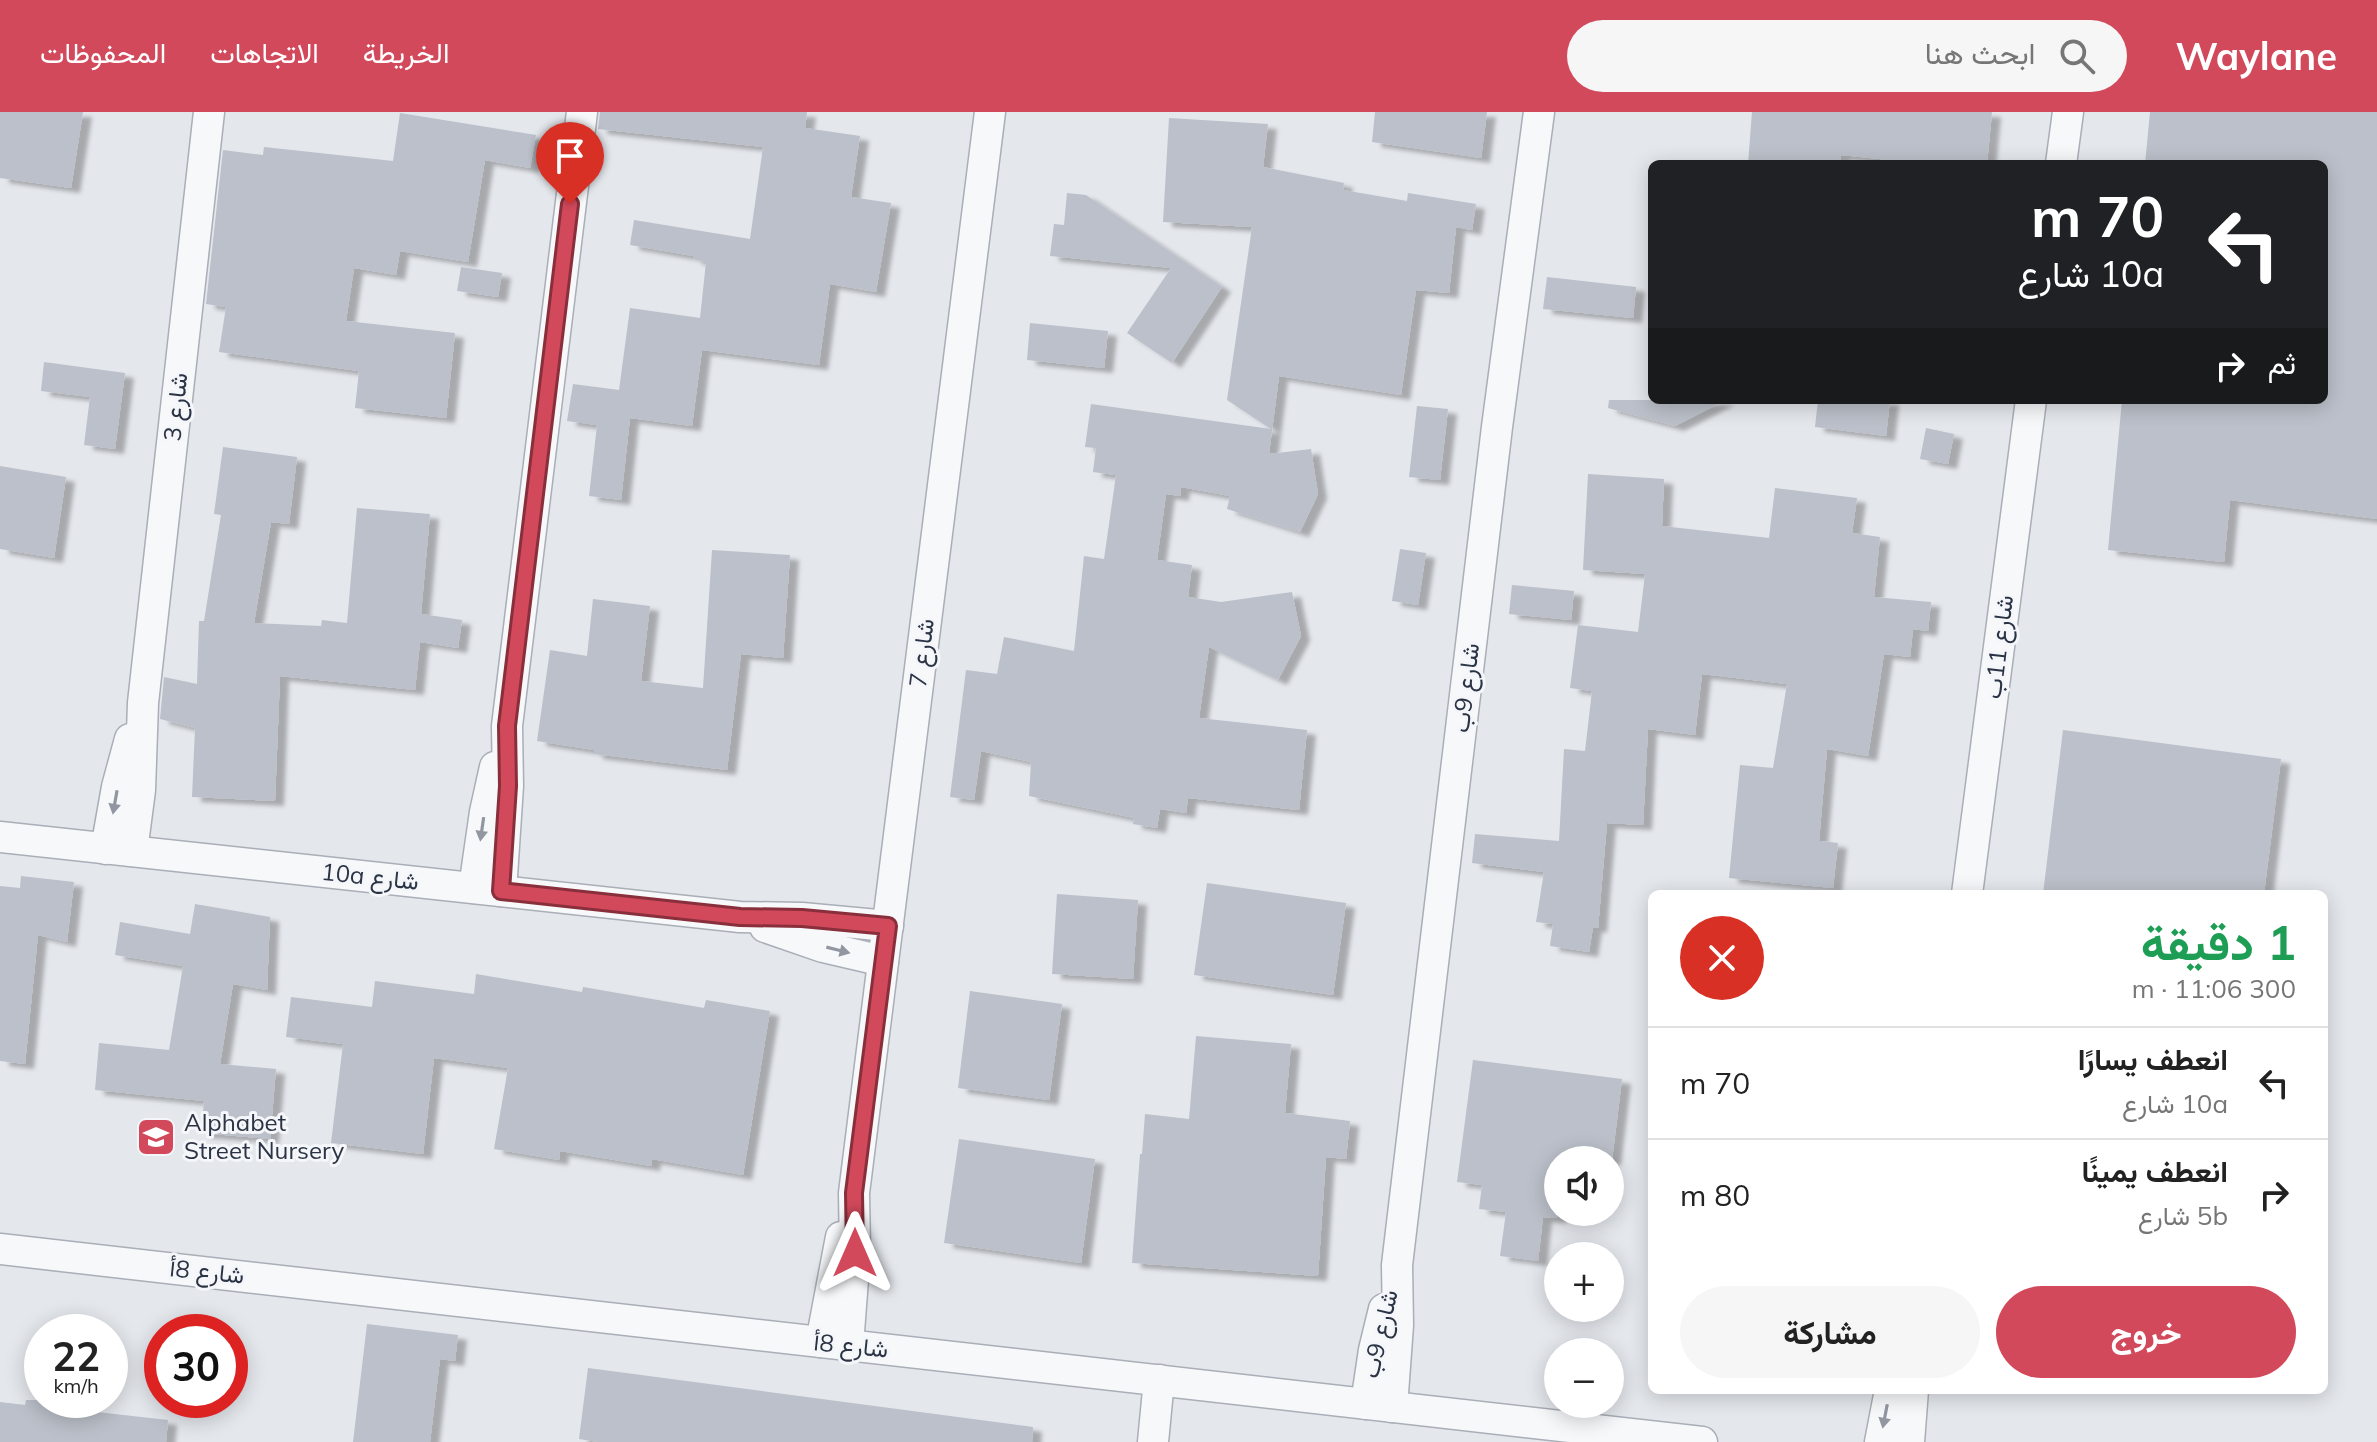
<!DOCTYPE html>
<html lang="ar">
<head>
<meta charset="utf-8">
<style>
	:root { --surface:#fff; --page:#f6f6f6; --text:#222; --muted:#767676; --line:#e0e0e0; --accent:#d1495b }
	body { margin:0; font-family:Mulish,Vazirmatn,sans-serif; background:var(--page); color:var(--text); direction:rtl; height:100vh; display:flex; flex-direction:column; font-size:30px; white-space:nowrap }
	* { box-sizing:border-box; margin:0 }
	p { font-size:26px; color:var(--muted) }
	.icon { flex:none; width:44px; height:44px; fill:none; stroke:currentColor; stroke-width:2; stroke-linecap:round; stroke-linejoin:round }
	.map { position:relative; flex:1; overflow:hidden; direction:ltr }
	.panel { position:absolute; left:1648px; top:778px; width:680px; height:504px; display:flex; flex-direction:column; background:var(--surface); border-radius:12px; box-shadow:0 4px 20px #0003; direction:rtl }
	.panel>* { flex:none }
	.banner { position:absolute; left:1648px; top:48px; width:680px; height:244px; border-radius:12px; box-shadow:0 4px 20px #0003; direction:rtl; background:#202124; color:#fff; overflow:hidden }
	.tools { position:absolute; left:1544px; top:1034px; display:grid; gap:16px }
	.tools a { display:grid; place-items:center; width:80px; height:80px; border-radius:50%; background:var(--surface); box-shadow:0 4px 20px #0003; font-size:40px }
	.speed { position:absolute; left:24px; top:1202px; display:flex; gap:16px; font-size:40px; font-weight:700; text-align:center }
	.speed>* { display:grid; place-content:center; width:104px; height:104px; border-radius:50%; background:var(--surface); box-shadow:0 4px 20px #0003; line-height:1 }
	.speed small { font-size:20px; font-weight:400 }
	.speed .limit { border:12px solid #d22; background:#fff; color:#111 }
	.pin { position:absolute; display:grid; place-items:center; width:68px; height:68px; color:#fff; margin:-82px -34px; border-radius:50% 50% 50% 0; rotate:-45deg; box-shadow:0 0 8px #0007 }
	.pin .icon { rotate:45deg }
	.me { position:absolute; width:88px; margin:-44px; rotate:0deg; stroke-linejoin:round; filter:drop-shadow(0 0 6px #0008) }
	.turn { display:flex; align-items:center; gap:28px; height:168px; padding:0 32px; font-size:36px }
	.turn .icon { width:104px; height:104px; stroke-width:2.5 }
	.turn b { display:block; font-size:56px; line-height:68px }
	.then { display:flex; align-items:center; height:76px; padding:0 32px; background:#0003; gap:16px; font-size:30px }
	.round { display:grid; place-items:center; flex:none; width:84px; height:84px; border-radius:42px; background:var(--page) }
	.head { display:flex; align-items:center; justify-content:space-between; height:136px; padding:0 32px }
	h1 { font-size:48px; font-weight:700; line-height:60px; color:#1e9e55 }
	.primary-button { display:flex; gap:16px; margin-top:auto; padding:16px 32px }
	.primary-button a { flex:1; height:92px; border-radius:48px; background:var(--accent); color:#fff; font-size:32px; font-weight:700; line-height:92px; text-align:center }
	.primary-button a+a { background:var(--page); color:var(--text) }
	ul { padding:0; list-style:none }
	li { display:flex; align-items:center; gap:24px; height:112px; padding:0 32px; border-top:2px solid var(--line) }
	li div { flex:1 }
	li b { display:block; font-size:30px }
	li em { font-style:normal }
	header { display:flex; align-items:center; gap:48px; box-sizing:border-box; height:112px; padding:0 40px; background:var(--accent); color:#fff }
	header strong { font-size:38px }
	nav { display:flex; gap:44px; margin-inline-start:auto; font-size:28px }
	.search { width:560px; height:72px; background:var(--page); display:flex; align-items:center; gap:20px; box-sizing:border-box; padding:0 28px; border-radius:44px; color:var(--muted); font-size:30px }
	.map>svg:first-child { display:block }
</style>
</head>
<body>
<header>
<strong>Waylane</strong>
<div class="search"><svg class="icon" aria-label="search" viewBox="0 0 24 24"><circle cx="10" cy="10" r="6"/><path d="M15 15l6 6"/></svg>ابحث هنا</div>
<nav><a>الخريطة</a><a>الاتجاهات</a><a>المحفوظات</a></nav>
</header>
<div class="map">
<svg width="2377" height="1330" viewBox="0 0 2377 1330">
	<defs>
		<filter id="shadow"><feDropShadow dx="9" dy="5" stdDeviation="2" flood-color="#0004"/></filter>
	</defs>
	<rect width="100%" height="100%" fill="#e4e7ec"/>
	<g fill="#bbc0ca" filter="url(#shadow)">
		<path d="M0 0H83L71 76 0 66Z"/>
		<path d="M600 0H807L805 16 860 24 851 85 891 91 876 180 830 172 819 253 702 238 692 314 630 306 621 388 589 384 597 313 567 309 573 272 619 278 630 196 700 206 706 150 693 147V144L630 133 634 108 750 127 763 35 598 17Z"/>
		<path d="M1375 0H1487L1481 46 1372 30Z"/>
		<path d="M1752 0H1992L1987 52H1929L1841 43 1840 52H1748Z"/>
		<path d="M2150 0H2377V407L2230 388 2224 450 2108 438 2122 288H2324V52H2145Z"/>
		<path d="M400 1 536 23 530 56 485 48 468 150 400 139 396 163 354 156 346 209 455 221 446 306 355 296 359 259 219 240 226 195 206 192 223 38 263 43 264 35 393 49Z"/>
		<path d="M1169 6 1268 12 1263 55 1344 71 1343 78 1407 89 1408 81 1476 92 1472 118 1456 115 1449 181 1416 178 1401 283 1279 264 1269 342 1311 337 1318 382 1300 420 1227 397 1230 384 1181 375 1180 384 1166 382 1157 448 1192 453 1188 485 1221 490 1292 480 1301 524 1278 568 1209 535 1199 606 1307 618 1299 698 1188 686 1186 701 1160 697 1157 716 1133 712 1134 706 1029 684 1031 650 981 639 974 688 950 685 966 558 997 562 1004 525 1074 539 1084 444 1104 447 1116 363 1093 360 1096 336 1085 335 1091 292 1271 317 1227 288 1252 115 1163 110Z"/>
		<path d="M1067 81 1086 83 1222 175 1172 251 1127 221 1171 156 1050 144 1054 112 1064 113Z"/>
		<path d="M461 155 502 161 498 185 457 179Z"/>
		<path d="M1547 165 1636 175 1633 206 1543 197Z"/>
		<path d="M1030 211 1108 219 1104 256 1027 248Z"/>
		<path d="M44 250 125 261 115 337 84 333 90 285 41 279Z"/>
		<path d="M1609 288H1726L1675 314 1608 296Z"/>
		<path d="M1818 288H1890L1886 324 1815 315Z"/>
		<path d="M1417 294 1448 297 1440 368 1409 365Z"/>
		<path d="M1926 316 1954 322 1948 352 1920 347Z"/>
		<path d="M223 335 297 345 289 412 271 410 254 511 321 514 322 508 347 511 357 396 430 402 421 502 462 508 458 536 420 530 415 578 280 564 275 689 192 685 195 616 160 607 164 565 197 572 199 509H204L221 403 214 402Z"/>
		<path d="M0 354 66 365 54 446 0 437Z"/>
		<path d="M1588 362 1664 367 1662 414 1769 426 1775 376 1857 386 1852 421 1880 425 1874 485 1931 490 1928 519 1913 517 1910 545 1884 542 1868 644 1827 637 1819 729 1838 731 1833 776 1729 766 1740 653 1773 656 1787 572 1702 562 1695 623 1648 617 1643 713 1607 711 1598 816 1593 815 1589 840 1550 834 1553 812 1536 810 1544 760 1472 751 1475 722 1559 729 1564 637 1585 639 1592 579 1570 576 1578 513 1638 520 1645 462 1583 458Z"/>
		<path d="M1400 437 1426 441 1418 493 1392 489Z"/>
		<path d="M712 438 790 443 783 546 741 542 727 658 594 642V638L537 629 550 538 587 544 593 487 650 494 641 569 703 576Z"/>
		<path d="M1512 473 1574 479 1571 508 1509 502Z"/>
		<path d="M2063 618 2281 647 2264 782H2043Z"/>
		<path d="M21 764 74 770 67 830 38 823 25 952 0 949V774L20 776Z"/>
		<path d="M1207 771 1346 791 1333 883 1194 863Z"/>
		<path d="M1057 782 1138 788 1133 867 1052 862Z"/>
		<path d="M195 792 270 805 267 878 233 872 220 952 276 957 270 1027 201 1021 204 989 95 978 99 931 169 938 183 854 115 843 120 810 190 822Z"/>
		<path d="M476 862 582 880 583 875 704 896 706 888 770 899 743 1063 652 1047 651 1054 560 1039 559 1048 494 1037 508 956 434 946 423 1042 331 1031 343 932 286 925 291 885 372 895 375 869 474 882Z"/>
		<path d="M970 879 1062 892 1049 988 958 976Z"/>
		<path d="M1196 924 1291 932 1285 1001 1350 1009 1346 1047 1326 1045 1318 1164 1132 1151 1140 1042H1142L1145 1002 1189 1007Z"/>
		<path d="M1473 948 1622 967 1612 1048H1558V1106L1543 1105 1538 1149 1500 1144 1506 1100 1479 1097 1482 1073 1457 1070Z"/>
		<path d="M959 1027 1095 1047 1081 1151 944 1131Z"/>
		<path d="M367 1212 458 1223 455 1249 440 1247 430 1330H353Z"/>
		<path d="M588 1256 1033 1315 1032 1330H599L579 1327Z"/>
		<path d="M26 1288H63L61 1296 168 1308 166 1330H0V1290L25 1293Z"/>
	</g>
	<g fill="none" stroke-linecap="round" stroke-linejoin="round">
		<g stroke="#a9aeb7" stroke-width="33">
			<g id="minor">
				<path d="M2061 52 2068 0"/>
				<path d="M0 725 740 805 802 806 888 814"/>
				<path d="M106 737 117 675 130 627"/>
				<path d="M132 739 140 678 143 591 209 0"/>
				<path d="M474 776 485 700 495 655"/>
				<path d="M501 779 508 674 507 614 582 0"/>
				<path d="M1967 782 2031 288"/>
				<path d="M765 815 823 835 883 849"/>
				<path d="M0 1137 1702 1330"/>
				<path d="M821 1230 841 1125"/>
				<path d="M848 1233 855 1141 854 1081 990 0"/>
				<path d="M1366 1292 1374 1238 1384 1197"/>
				<path d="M1392 1295 1398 1213 1397 1153 1497 315 1539 0"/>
				<path d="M1153 1330 1159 1268"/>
				<path d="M1880 1330 1890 1278"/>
				<path d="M1909 1330 1913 1278"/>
			</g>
		</g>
		<use href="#minor" stroke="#f7f8fa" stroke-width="30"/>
	</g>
	<defs><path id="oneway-solid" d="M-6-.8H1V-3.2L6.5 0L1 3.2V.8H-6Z" transform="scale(2)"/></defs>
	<g fill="#9196a0">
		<use href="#oneway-solid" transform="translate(115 690) rotate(100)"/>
		<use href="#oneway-solid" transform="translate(482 717) rotate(98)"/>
		<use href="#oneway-solid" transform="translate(838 838) rotate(14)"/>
		<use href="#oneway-solid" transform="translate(1885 1304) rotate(101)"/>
	</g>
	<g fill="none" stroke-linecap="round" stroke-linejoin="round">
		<g stroke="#882f3b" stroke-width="20">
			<path id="route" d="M570 92 507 614 508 674 501 779 740 805 802 806 888 814 854 1081 855 1141"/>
		</g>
		<use href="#route" stroke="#d1495b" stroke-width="14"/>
	</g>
	<defs>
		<g id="school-square" transform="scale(2)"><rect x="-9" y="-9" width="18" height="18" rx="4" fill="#d1495b" stroke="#f4f6f9"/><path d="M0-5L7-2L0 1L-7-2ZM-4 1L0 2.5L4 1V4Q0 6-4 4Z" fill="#fff"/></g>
	</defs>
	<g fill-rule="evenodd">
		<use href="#school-square" x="156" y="1025"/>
	</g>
	<g text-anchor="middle" stroke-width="6" stroke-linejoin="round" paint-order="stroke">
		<g font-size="24" fill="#2b3445" stroke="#f4f6f9">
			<text transform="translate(176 295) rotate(-84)" y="8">شارع 3</text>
			<text transform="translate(1999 535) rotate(-83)" y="8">شارع 11ب</text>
			<text transform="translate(922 541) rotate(-83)" y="8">شارع 7</text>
			<text transform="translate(1466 576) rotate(-83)" y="8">شارع 9ب</text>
			<text transform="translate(370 765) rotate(6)" y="8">10a شارع</text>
			<text transform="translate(207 1160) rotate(6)" y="8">شارع 8أ</text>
			<text transform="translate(1380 1222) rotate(-77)" y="8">شارع 9ب</text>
			<text transform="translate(851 1234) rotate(6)" y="8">شارع 8أ</text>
		</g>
		<g font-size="24" fill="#2b3445" stroke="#f4f6f9" text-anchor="start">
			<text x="184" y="1019">Alphabet<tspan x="184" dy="28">Street Nursery</tspan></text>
		</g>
	</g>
</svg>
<div class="tools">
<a><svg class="icon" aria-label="sound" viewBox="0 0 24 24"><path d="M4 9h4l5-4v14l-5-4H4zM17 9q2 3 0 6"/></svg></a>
<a>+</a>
<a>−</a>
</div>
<div class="speed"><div>22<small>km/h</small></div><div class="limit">30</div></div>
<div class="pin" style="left:570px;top:92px;background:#d93025"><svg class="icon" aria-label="arrive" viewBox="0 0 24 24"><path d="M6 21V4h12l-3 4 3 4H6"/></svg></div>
<svg class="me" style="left:855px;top:1141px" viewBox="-20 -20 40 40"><path d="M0-17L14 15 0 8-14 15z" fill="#d1495b" stroke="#fff" stroke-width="4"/></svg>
<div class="banner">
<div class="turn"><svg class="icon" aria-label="left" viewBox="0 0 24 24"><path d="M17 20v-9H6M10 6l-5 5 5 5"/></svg><div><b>70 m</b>10a شارع</div></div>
<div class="then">ثم<svg class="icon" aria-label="right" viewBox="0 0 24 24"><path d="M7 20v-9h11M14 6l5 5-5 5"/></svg></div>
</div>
<section class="panel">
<div class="head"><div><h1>1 دقيقة</h1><p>300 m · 11:06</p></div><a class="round" style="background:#d93025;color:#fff"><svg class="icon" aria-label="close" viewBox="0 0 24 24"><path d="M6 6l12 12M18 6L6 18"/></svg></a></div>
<ul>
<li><svg class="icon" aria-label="left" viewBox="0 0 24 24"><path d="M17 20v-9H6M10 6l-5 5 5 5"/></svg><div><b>انعطف يسارًا</b><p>10a شارع</p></div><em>70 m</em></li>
<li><svg class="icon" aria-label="right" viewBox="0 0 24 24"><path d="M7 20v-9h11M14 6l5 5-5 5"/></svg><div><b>انعطف يمينًا</b><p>5b شارع</p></div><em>80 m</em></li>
</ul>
<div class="primary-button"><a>خروج</a><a>مشاركة</a></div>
</section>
</div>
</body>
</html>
